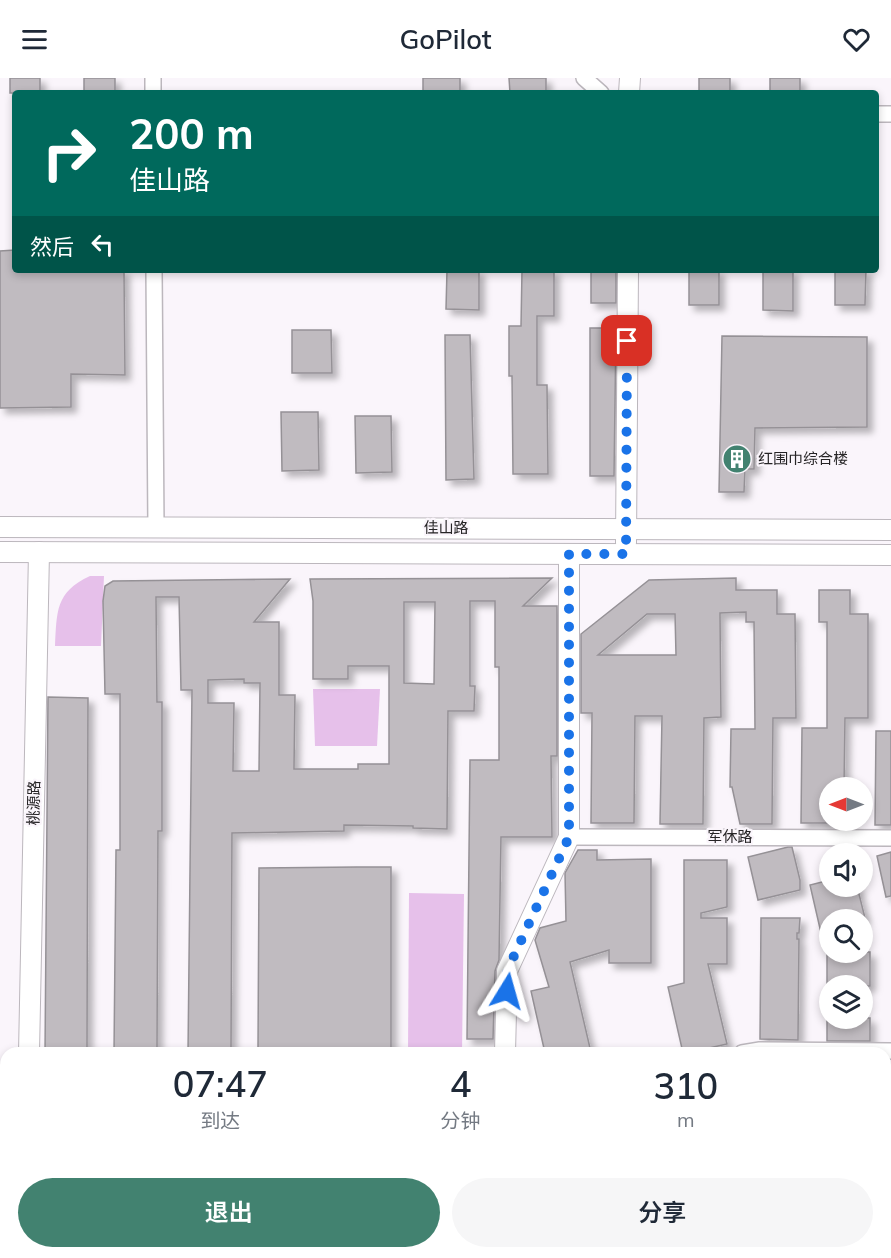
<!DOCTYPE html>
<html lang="zh">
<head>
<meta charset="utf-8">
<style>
	:root { --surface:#fff; --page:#f6f6f7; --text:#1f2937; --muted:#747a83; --accent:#428270 }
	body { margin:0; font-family:Mulish,"Noto Sans SC",sans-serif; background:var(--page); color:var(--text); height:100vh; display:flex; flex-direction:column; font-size:22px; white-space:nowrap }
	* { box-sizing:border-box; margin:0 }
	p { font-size:20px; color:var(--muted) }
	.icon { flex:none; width:33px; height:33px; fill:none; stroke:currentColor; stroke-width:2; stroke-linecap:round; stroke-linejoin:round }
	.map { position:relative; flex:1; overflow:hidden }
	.side { position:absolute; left:0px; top:969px; width:891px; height:212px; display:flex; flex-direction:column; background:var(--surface); border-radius:18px 18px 0 0; box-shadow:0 3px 9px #0003 }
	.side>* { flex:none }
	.hud { position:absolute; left:12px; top:12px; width:867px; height:183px; border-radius:6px; box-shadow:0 3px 9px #0003; background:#00695c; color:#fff; overflow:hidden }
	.needle { width:39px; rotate:270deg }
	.tools { position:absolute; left:819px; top:699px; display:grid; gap:12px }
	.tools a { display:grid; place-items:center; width:54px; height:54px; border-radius:50%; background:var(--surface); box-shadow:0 3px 9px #0003; font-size:30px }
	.pin { position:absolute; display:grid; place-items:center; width:51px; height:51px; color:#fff; margin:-26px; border-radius:12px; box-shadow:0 3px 9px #0006 }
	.me { position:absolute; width:66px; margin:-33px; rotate:8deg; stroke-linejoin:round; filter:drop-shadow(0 0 4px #0008) }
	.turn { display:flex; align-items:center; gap:21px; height:126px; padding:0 18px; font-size:27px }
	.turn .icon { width:78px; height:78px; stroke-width:2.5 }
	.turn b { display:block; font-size:42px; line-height:51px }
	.then { display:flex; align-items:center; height:57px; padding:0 18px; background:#0003; gap:12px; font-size:22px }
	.eta { display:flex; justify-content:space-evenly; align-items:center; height:102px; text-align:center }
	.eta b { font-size:36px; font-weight:600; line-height:42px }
	.action { display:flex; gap:12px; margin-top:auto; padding:12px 18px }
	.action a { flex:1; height:69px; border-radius:36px; background:var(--accent); color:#fff; font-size:24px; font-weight:600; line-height:69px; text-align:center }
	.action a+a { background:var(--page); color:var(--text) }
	header { display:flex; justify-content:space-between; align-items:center; height:78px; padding:0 18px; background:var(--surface); font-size:27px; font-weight:600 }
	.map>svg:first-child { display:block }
</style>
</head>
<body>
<header><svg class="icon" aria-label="menu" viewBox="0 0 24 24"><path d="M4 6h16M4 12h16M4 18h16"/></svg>GoPilot<svg class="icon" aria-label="heart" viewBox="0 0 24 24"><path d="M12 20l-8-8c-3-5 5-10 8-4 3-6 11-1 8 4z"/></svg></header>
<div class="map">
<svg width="891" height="1180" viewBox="0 0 891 1180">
	<defs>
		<filter id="shadow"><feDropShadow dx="5.5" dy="5.5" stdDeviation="3" flood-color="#0004"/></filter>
	</defs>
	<rect width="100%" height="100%" fill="#faf5fb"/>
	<g fill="#e6c0ea">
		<path d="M90 498H104L101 568H55C57 534 55 514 90 498Z"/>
		<path d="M313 611H380L377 668H315Z"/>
		<path d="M409 815 464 816 462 975H408Z"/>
	</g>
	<g fill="#c0bbc0" stroke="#959196" stroke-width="1.5" fill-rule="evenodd" filter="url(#shadow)">
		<rect x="10" y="0" width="30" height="15"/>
		<rect x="84" y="0" width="31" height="15"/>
		<rect x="423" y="0" width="37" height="15"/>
		<path d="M509 0H546V15H510Z"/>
		<rect x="699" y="0" width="31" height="15"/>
		<rect x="770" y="0" width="30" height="15"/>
		<path d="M15 172V192H124L125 297 71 296V329L0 330V173Z"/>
		<path d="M447 192H479V232L446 231Z"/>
		<path d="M522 192H554V238H537V307H547L548 396H513L512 298H509V248H521Z"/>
		<rect x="591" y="192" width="25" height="33"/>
		<rect x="689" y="192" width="30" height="35"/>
		<path d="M763 192H793V233L763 232Z"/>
		<path d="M835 192H866L865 227H835Z"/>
		<path d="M590 250H616L614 398H590Z"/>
		<path d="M292 252H331L332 295H292Z"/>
		<path d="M445 257H470L474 401 446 402Z"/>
		<path d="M722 258 867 259V349L755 350 754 391H745L744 414H719Z"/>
		<path d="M281 334H318L319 392 282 393Z"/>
		<path d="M355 338H391L392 394 356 395Z"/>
		<path d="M552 500 523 528H557V678H551L552 759H501L499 882 495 893 493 961H467L470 682H499V589H495V523H470V608H475L474 633H448L447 751 413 750V748L344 747V753L232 755 231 975H188L192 612H181L179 519H156L157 624H162V753H158L157 975H114L116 772H120V616H105L103 523 105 508 113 503 290 501 254 544H279V617H295L294 691H358V686H389V588H348V601H313V523L310 501ZM404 524H435L434 606 404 605ZM244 601V605H260L259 693H233L234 625H208V602Z"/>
		<path d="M736 500V512H777V536H795L796 640H773L772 746H740L732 709H730L731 651H755L754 544H746V534L720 535 721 639 704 640 703 746H660L662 638H635L634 745H591L592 635H581V556L649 502ZM647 536H675L676 577H598Z"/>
		<path d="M819 512H850V536H868V640H845L844 710H830V745H801L802 650H827V544H819Z"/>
		<path d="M48 619 88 620 87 975H45Z"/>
		<path d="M876 653H891V747H875Z"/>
		<path d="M788 769H792L800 802V812L758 822 748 779Z"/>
		<path d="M578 772H597V782L651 781V885H609V872L570 884 590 970 570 975H545L531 913 549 909 535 862 540 850 566 843 565 795Z"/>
		<path d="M891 774V818L886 819 877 778Z"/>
		<path d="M684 782H727V829L701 835V840H727V886H708L727 966 687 975H683L668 909 684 905Z"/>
		<path d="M357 789H391V973H357V971H258L259 790Z"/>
		<path d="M830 802V808H857L865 840 830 842V868H824L810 807Z"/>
		<path d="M761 840H800L799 855H797V861H799L798 962 760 961Z"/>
		<rect x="827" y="874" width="43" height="34"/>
		<rect x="827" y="940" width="43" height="23"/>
	</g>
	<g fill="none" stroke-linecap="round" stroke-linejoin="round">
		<g stroke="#bcb7bd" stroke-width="18">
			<g id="minor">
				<path d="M153 0V15"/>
				<path d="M584 0 601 15"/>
				<path d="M876 36H891"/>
				<path d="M154 192 156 450"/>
				<path d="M569 759 891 760"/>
				<path d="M742 975 760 972 891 973"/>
			</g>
		</g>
		<g stroke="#bcb7bd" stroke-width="22">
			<g id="tertiary">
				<path d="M629 15 630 0"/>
				<path d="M0 449 891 452"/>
				<path d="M626 465 628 192"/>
				<path d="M0 474 891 477"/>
				<path d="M29 975 39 474"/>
				<path d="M505 975 507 893 569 759V476"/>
				<path d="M24 1180 25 1174"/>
				<path d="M501 1180V1174"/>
			</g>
		</g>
		<use href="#minor" stroke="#fff" stroke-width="15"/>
		<use href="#tertiary" stroke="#fff" stroke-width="20"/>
	</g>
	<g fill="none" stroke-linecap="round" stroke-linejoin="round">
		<path stroke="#1a73e8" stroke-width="10" stroke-dasharray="0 18" d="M507 913V893L569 759V476H626L627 263"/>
	</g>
	<defs>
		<g id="building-disc" transform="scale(1.5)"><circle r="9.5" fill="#428270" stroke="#faf5fb"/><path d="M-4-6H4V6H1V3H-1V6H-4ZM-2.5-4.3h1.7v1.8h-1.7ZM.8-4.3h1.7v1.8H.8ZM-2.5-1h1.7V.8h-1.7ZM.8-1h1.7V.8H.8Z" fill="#fff"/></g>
	</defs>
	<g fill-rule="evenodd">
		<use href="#building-disc" x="737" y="381"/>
	</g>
	<g text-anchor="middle" stroke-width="4.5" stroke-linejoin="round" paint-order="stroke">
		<g font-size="15" fill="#262426" stroke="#faf5fb" text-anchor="start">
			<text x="758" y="386">红围巾综合楼</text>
		</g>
		<g font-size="15" fill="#262426" stroke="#faf5fb">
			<text x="446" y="455">佳山路</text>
			<text transform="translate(34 725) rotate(-89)" y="5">桃源路</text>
			<text x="730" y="764">军休路</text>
		</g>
	</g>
</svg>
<div class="tools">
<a><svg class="needle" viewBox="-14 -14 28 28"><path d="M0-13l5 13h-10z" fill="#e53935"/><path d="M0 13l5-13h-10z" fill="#747a83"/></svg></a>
<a><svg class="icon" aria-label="sound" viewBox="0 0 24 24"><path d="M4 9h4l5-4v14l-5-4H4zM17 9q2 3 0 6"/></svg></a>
<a><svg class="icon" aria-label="search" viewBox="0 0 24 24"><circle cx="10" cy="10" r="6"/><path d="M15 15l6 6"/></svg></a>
<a><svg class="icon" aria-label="layers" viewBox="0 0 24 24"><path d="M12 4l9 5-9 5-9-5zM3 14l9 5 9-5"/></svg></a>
</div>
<div class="pin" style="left:627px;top:263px;background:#d93025"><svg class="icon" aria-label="arrive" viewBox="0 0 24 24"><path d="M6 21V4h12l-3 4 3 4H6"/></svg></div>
<svg class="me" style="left:507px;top:913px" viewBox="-20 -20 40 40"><path d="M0-17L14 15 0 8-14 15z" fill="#1a73e8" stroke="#fff" stroke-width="4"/></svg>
<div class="hud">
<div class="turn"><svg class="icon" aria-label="right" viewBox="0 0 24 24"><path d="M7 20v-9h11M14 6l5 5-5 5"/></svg><div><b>200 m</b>佳山路</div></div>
<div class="then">然后<svg class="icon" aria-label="left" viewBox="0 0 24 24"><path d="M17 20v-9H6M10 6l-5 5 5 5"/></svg></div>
</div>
<section class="side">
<div class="eta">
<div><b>07:47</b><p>到达</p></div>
<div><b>4</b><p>分钟</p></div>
<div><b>310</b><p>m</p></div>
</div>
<div class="action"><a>退出</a><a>分享</a></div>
</section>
</div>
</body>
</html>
